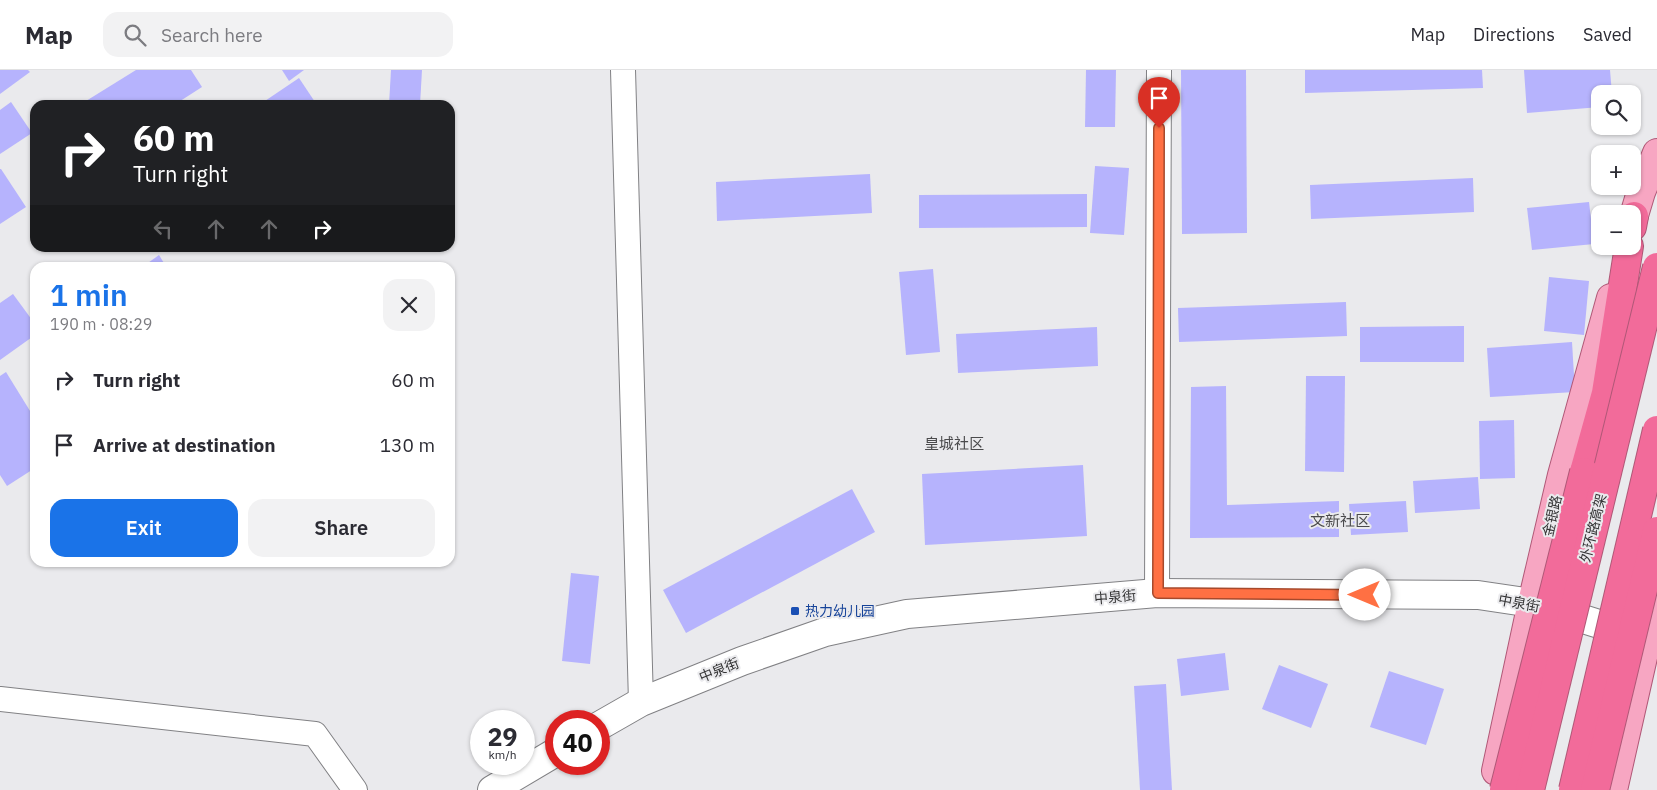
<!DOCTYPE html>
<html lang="en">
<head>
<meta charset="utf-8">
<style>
	:root { --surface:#fff; --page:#f2f2f3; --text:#2b2b33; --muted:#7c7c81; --line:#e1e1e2; --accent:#1a73e8 }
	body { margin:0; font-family:"IBM Plex Sans","Noto Sans SC",sans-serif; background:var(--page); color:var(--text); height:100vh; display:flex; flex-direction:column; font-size:19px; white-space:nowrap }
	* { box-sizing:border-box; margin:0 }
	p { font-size:16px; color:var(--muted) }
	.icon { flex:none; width:28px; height:28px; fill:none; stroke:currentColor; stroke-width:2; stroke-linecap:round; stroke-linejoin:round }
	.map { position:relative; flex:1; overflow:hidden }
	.sheet { position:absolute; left:30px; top:192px; width:425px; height:305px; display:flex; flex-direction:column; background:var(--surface); border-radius:15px; box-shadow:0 1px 4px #0004 }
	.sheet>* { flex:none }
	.hud { position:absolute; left:30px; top:30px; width:425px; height:152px; border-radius:15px; box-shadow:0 1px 4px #0004; background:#202124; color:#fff; overflow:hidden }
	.tools { position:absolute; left:1591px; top:15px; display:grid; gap:10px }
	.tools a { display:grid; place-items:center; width:50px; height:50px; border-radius:10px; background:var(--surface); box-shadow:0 1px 4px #0004; font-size:25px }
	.speed { position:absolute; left:470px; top:640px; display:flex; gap:10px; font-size:25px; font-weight:700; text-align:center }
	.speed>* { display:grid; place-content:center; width:65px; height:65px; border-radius:50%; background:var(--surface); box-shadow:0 1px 4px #0004; line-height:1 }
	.speed small { font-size:12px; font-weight:400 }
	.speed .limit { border:8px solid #d22; background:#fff; color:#111 }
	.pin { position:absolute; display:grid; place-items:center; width:42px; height:42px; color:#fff; margin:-51px -21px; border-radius:50% 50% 50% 0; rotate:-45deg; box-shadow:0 0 5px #0007 }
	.pin .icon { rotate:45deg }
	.me { position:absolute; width:55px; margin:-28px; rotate:270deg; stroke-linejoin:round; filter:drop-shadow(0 0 4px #0008) }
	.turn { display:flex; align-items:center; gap:18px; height:105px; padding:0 20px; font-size:22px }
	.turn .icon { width:65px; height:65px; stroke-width:2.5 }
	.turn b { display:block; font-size:35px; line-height:42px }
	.lanes { display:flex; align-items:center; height:48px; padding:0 20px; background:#0003; justify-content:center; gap:25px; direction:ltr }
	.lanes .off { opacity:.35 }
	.round { display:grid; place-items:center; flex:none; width:52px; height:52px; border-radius:15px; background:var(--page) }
	.overview { display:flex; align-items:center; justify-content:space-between; height:85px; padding:0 20px }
	h1 { font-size:30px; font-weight:600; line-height:38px; color:var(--accent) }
	.action { display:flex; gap:10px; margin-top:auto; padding:10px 20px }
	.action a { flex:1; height:58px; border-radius:15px; background:var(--accent); color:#fff; font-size:20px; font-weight:600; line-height:58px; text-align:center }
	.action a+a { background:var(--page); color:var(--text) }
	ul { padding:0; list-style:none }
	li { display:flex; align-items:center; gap:15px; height:65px; padding:0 20px }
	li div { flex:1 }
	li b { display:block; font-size:19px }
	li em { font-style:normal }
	header { display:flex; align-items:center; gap:30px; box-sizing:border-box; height:70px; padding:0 25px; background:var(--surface); border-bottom:1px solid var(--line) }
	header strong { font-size:24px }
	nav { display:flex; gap:28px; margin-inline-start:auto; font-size:18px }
	.search { width:350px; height:45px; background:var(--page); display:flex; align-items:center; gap:12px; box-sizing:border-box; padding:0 18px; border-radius:15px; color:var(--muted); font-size:19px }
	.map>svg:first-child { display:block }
</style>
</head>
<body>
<header>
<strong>Map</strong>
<div class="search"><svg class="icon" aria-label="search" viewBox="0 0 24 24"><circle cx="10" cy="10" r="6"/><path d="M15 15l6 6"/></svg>Search here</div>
<nav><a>Map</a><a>Directions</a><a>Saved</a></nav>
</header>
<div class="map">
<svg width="1657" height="720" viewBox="0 0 1657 720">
	<rect width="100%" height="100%" fill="#eaeaed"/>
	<g fill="#b6b3fd">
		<path d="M0 0H28L30 2 0 24Z"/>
		<path d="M136 0H191L202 17 174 35H88L86 31Z"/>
		<path d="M282 0H304L289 11Z"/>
		<path d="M391 0H422L420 35H389Z"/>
		<path d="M1086 0H1116L1115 57H1085Z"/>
		<path d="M1181 0H1246L1247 163 1182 164Z"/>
		<path d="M1305 0H1482L1483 18 1305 23Z"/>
		<path d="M1524 0H1610L1612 24H1600V37L1527 43Z"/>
		<path d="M299 8 317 35H259Z"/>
		<path d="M11 32 32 63 0 84V40Z"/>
		<path d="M1095 96 1129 98 1124 165 1090 163Z"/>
		<path d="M0 99H1L26 137 0 154Z"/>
		<path d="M870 104 872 143 717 151 716 112Z"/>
		<path d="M1473 108 1474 142 1311 149 1310 115Z"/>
		<path d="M1087 124V157L919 158V125Z"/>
		<path d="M1589 132 1594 174 1532 180 1527 138Z"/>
		<path d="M159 185 167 198H141Z"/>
		<path d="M933 199 940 282 906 285 899 202Z"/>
		<path d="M1549 207 1589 211 1584 265 1544 261Z"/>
		<path d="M13 224 35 254V265L0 290V233Z"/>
		<path d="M1346 232 1347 266 1179 272 1178 238Z"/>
		<path d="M1464 256V292H1360V257Z"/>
		<path d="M1097 257 1098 296 958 303 956 264Z"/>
		<path d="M1572 272 1575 322 1490 327 1487 278Z"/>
		<path d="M6 302 35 349V398L7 416 0 405V306Z"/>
		<path d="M1306 306H1345L1344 402 1305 401Z"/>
		<path d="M1226 316 1227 435 1339 431V467L1190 468 1191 317Z"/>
		<path d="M1514 350 1515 408 1480 409 1479 351Z"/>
		<path d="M1083 395 1087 466 925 475 922 404Z"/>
		<path d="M1478 407 1480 439 1415 443 1413 411Z"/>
		<path d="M852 419 875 462 686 563 663 520Z"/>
		<path d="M1406 431 1408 462 1351 465 1349 434Z"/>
		<path d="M571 503 599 506 590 594 562 591Z"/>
		<path d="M1225 583 1229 620 1181 626 1177 589Z"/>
		<path d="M1279 595 1328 614 1311 658 1262 639Z"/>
		<path d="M1389 601 1444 619 1426 675 1370 657Z"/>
		<path d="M1166 614 1172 720H1140L1134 616Z"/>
	</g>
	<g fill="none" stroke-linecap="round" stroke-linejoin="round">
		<g stroke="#818184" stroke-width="26">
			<g id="street">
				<path d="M623 0 641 632"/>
				<path d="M1157 523 1159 0"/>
				<path d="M0 629 315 664 355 720"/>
			</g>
		</g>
		<g stroke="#818184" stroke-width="30">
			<g id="secondary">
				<path d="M599 656 641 632 742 591 825 562 907 544 1157 523 1478 525 1532 533 1634 565"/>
				<path d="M492 720 556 682"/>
			</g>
		</g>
		<g stroke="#b05877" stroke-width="30">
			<g id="primary">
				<path d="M1632 152 1641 122 1657 83"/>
				<path d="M1496 701 1532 533 1562 405 1611 228"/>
				<path d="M1613 720 1657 525"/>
			</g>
		</g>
		<g stroke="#b05877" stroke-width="30">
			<g id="highway">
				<path d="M1632 157 1634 146"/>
				<path d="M1584 402 1606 323 1629 176"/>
			</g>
		</g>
		<use href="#street" stroke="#fff" stroke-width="24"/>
		<use href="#secondary" stroke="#fff" stroke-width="28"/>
		<use href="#primary" stroke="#f7a6c2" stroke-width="28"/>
		<use href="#highway" stroke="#f26b9a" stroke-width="28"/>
		<g stroke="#b05877" stroke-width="30" stroke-linecap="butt">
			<g id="highway-bridge">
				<path d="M1504 720 1584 402"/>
				<path d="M1530 720 1657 197"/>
				<path d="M1573 720 1657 360"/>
				<path d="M1595 720 1657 461"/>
			</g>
		</g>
		<use href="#highway-bridge" stroke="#f26b9a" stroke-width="28"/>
	</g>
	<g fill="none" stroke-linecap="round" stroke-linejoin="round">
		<g stroke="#a6492c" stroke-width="12">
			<path id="route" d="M1159 58 1158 523 1365 525"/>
		</g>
		<use href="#route" stroke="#ff7043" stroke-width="9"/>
	</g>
	<rect fill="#1a4fb4" stroke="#eaeaed" stroke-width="2" x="790" y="536" width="10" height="10" rx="2.5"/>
	<g text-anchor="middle" stroke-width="4" stroke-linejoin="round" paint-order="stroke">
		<g font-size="14" fill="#353536" stroke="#eaeaed">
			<text transform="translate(1552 446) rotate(-77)" y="5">金银路</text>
			<text transform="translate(1593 458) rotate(-76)" y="5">外环路高架</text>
			<text transform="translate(1115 527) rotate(-5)" y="5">中泉街</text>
			<text transform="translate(1519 533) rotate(11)" y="5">中泉街</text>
			<text transform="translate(719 600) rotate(-22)" y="5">中泉街</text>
		</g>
		<g font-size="14" fill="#164399" stroke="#eaeaed" text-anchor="start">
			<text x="805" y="546">热力幼儿园</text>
		</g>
		<g font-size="15" fill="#4a4a4c" stroke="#eaeaed">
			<text x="954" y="379">皇城社区</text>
			<text x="1340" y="456">文新社区</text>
		</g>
	</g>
</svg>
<div class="tools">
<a><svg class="icon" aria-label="search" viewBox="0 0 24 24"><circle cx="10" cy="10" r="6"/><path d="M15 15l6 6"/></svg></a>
<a>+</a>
<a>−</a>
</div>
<div class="speed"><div>29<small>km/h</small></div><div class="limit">40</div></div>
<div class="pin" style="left:1159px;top:58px;background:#d93025"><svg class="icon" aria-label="arrive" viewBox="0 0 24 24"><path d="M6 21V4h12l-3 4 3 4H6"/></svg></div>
<svg class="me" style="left:1365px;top:525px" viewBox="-20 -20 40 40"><circle r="19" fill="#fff"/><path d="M0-13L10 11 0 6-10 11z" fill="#ff7043"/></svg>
<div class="hud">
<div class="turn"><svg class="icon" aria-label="right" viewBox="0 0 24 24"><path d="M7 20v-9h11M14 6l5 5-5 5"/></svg><div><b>60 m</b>Turn right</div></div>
<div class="lanes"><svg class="icon off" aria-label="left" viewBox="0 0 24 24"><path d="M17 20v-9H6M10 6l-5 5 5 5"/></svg><svg class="icon off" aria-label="ahead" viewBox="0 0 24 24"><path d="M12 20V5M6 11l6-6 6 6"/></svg><svg class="icon off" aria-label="ahead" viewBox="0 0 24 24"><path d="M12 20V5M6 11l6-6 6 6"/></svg><svg class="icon" aria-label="right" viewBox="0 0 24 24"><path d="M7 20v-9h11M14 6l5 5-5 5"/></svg></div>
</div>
<section class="sheet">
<div class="overview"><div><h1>1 min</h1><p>190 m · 08:29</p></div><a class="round"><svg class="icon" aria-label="close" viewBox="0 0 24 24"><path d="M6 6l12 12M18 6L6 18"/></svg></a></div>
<ul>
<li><svg class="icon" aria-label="right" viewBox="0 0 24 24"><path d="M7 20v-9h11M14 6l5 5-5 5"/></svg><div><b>Turn right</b></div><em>60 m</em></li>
<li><svg class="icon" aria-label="arrive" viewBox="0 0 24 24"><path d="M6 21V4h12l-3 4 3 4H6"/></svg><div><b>Arrive at destination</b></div><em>130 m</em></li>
</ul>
<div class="action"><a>Exit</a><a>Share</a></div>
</section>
</div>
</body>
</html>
